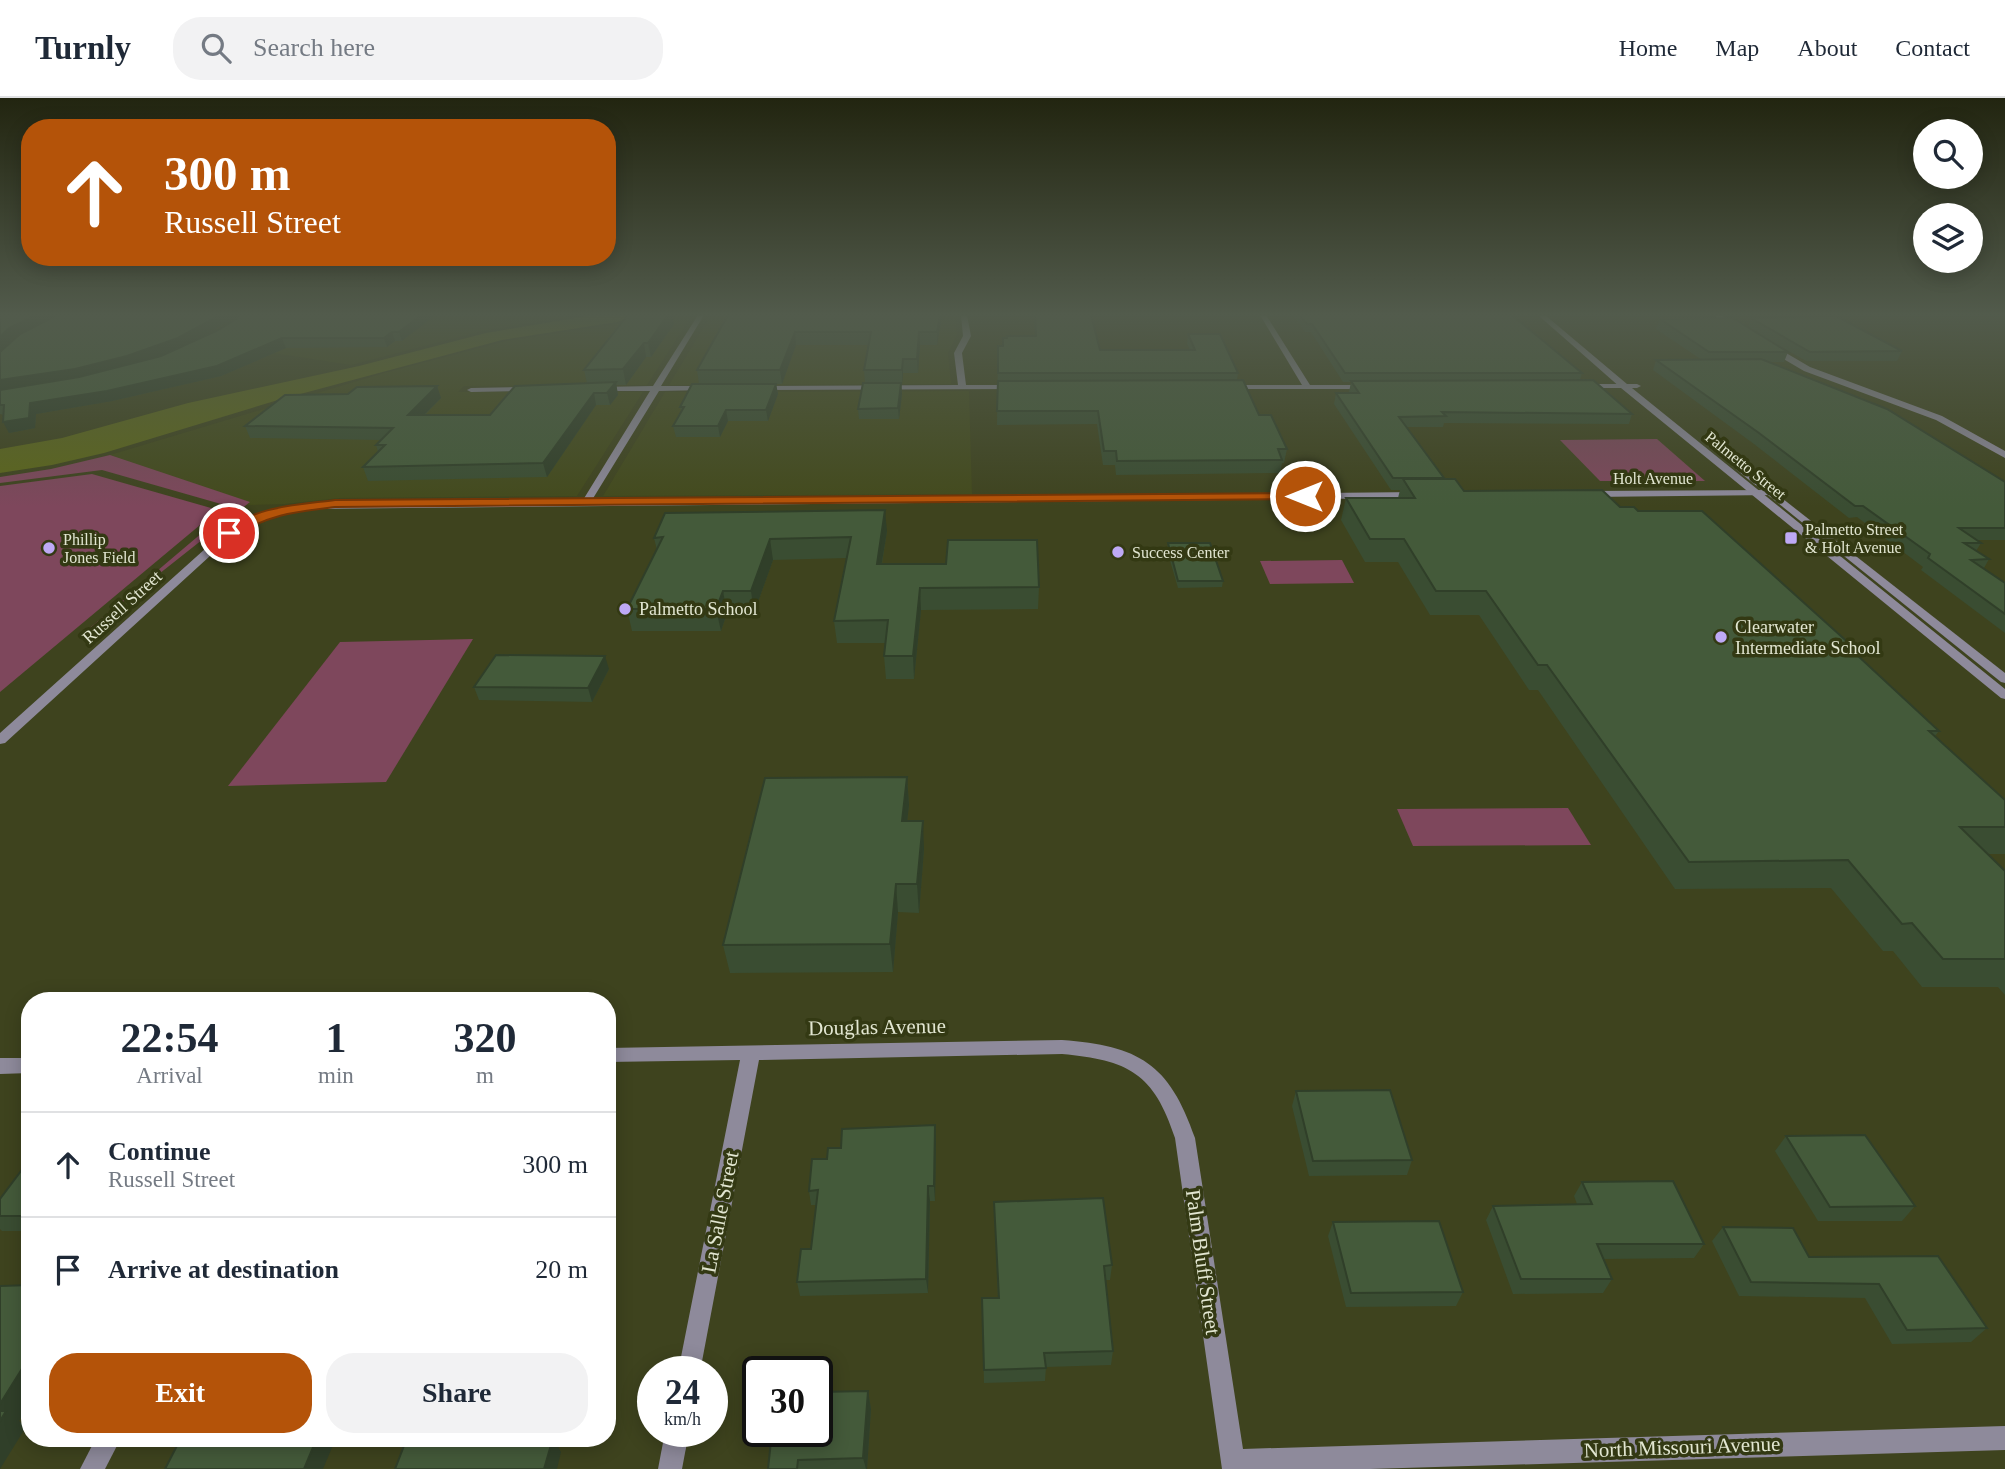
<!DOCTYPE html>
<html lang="en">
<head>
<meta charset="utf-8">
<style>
	:root { --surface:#fff; --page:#f2f2f3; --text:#1f2937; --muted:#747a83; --line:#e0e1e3; --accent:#b45309 }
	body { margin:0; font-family:"Times New Roman",serif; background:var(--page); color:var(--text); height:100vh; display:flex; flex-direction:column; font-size:26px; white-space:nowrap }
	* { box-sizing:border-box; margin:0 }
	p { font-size:23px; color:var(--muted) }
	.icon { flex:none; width:38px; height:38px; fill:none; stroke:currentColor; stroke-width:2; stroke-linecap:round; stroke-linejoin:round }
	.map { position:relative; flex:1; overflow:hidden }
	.panel { position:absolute; left:21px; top:894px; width:595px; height:455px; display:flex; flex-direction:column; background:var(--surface); border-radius:28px; box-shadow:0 4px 18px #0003 }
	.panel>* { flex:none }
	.banner { position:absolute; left:21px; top:21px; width:595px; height:147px; border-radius:28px; box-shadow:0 4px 18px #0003; background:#b45309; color:#fff; overflow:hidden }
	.tools { position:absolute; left:1913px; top:21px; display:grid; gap:14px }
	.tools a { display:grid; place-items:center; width:70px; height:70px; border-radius:50%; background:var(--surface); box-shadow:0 4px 18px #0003; font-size:35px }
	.speed { position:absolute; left:637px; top:1258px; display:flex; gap:14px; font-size:35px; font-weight:700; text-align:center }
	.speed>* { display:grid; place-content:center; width:91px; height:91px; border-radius:50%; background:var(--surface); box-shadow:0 4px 18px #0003; line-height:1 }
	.speed small { font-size:18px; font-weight:400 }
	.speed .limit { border:4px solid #111; border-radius:10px; background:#fff; color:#111 }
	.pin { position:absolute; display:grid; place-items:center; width:60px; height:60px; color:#fff; margin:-30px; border:4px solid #fff; border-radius:50%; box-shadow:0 2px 7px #0007 }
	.me { position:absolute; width:77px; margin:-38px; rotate:270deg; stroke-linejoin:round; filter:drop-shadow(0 0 5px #0008) }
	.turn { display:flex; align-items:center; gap:24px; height:147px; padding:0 28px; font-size:32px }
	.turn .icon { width:91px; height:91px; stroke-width:2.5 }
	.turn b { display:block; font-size:49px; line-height:60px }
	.eta { display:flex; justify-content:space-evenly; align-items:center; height:119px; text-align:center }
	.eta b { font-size:42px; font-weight:700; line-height:49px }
	.action { display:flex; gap:14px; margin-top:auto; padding:14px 28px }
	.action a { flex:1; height:80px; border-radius:28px; background:var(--accent); color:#fff; font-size:28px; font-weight:700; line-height:80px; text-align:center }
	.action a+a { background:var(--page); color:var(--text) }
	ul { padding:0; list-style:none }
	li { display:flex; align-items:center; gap:21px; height:105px; padding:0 28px; border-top:2px solid var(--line) }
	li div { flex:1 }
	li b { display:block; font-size:26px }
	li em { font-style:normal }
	header { display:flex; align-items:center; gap:42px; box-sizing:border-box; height:98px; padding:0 35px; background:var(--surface); border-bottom:2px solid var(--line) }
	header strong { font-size:33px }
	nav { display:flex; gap:38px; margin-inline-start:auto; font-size:24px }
	.search { width:490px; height:63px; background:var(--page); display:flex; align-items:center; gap:18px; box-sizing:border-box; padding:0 24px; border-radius:28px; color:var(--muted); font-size:26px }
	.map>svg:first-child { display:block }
</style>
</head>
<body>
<header>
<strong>Turnly</strong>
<div class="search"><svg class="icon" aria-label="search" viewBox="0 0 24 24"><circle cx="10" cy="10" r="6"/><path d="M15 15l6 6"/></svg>Search here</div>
<nav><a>Home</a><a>Map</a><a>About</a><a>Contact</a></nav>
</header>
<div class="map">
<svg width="2005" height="1371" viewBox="0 0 2005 1371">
	<rect width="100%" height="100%" fill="#3e431e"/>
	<g fill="#434a1c">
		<path d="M257 217H579L482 233 351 267 215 246Z"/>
		<path d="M645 217H692L647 287 464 288 458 294H643L577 398 340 400 285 406 246 407 249 405 110 357 384 275 506 243 621 225Z"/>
		<path d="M711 217H955L957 237 948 255 951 286 669 287Z"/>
		<path d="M969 293 972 396 603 398 665 294Z"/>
	</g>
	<g fill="#7e475c">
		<path d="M1657 341 1705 383H1600L1560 342Z"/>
		<path d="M110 357 250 404 78 540 229 412 228 408 102 372 0 385V379L51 371Z"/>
		<path d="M92 376 218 412 0 594V388Z"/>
		<path d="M1342 462 1354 485 1270 486 1260 463Z"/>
		<path d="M473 541 386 684 228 688 340 544Z"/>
		<path d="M1568 710 1591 747 1413 748 1397 711Z"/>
	</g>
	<path fill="#5c661a" d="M593 217H636L617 224 502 242 278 302 104 355 52 367 0 375V351L62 340 188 305 359 268 486 235Z"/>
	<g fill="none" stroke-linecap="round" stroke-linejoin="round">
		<g fill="#8e8a9b" fill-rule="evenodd">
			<path d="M698 217H704L661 288H708L712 290 708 292 659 293 592 402 1418 394 1423 397 1418 400 304 411 269 420 233 437 5 645 0 646V635L225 433 262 416 304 405 583 402 650 293H598L594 291 598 289 653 288Z"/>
			<path d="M961 217H967L971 238 962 255 966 287H1019V291L759 292 755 290 759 288 958 287 954 255 963 238Z"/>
			<path d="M1260 217H1266L1310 287H1369L1373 289 1369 291H1225V287H1302Z"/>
			<path d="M1714 217H1721L1743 231 1736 233Z"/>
			<path d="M1768 248H1774L1810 269 1942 318 2005 353V360L1936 322 1804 273 1768 252Z"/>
			<path d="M1582 286H1637L1641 288 1637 290H1579L1578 288Z"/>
			<path d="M529 289 533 291 532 293 471 294 467 292 471 290Z"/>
			<path d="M1771 392 1774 393V397L1589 399 1584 396 1589 393Z"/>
			<path d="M1062 942C1139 948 1169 965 1195 1040L1243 1351 2005 1328V1352L1370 1371H1222L1175 1040C1154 975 1128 962 1062 956L759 962 700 1274H678L740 962 607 964V950Z"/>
			<path d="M0 960H30V975L0 976Z"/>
			<path d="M665 1334H689L682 1371H658Z"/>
			<path d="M96 1340H121L105 1371H80Z"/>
		</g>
		<g fill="#8e8a9b" fill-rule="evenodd">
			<path d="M1538 217H1545L1627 286 2005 591V601L2001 600 1621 290Z"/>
			<path d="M1741 368 2005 575V585L2001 584 1738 373 1736 371Z"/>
		</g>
	</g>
	<g fill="#3a4d32" fill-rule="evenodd">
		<path d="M0 217H240L194 243 218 232 236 221 240 217H435L402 243H395L387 249 286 250 221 278 112 303 36 316 35 330 9 335 4 317 0 316ZM19 236 4 251 14 239Z"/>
		<path d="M728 217H942L937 247H920L918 275H903L902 286H901L902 296 899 321H859L858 311 865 285 864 272 868 247H796L782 286H776L778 296 768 323H728L720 339H676L673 328 681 314 680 309 699 286 697 272Z"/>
		<path d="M1034 217H1091L1100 252H1190L1187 246 1188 236 1238 275 1237 282 1259 317 1287 351 1284 365H1282L1280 375 1116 377 1115 367H1103L1097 326 997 327 998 248H1003L1035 238Z"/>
		<path d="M1293 217H1512L1582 275 1580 282 1632 316 1629 326 1444 325 1443 329H1407L1444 381 1464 393 1620 409 1638 413 1862 557 1860 560 1939 633 1935 638 2005 702V756H1987L2005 773V897L1998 889H1922L1893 853H1883L1831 790 1675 791 1538 592H1529L1479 517H1430L1398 464H1365L1341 422 1346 400H1398L1400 392H1391L1334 306 1336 295H1350L1349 294 1351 284H1343L1311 234H1305Z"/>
		<path d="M1751 220 1902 253 1897 263H1806L1769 242 1788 254 1784 264H1768L2005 384V442H1977L1981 445 1976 453 1989 461 1984 470 2005 485V535L1921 472 1923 469 1857 419 1849 420 1754 346 1653 272 1656 262H1702L1656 231 1660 221 1748 229Z"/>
		<path d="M674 226 651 259H646L626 287H616L618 297 610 307H596L547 379 368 383 363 369 378 354 376 347 381 342 250 340 245 328 348 296 437 288 441 300 425 317H490L587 285 584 272Z"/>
		<path d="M887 433 882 466 1039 489 1038 511 921 512 914 581H886L884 558 886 545H837L834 523 847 460 773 462 754 515H727L721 533H632L627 511 657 452 654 440Z"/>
		<path d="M1168 445 1223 483 1222 489 1178 490 1167 452Z"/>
		<path d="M609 571 592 604 479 602 474 589Z"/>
		<path d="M907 679 909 707 907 723 924 751 919 815 898 814 893 874 730 875 723 847Z"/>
		<path d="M1296 993 1412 1062 1407 1077 1309 1078 1292 1008Z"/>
		<path d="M1786 1038 1915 1108 1902 1123H1818L1775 1053Z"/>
		<path d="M936 1042 935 1103H930L928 1195 800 1198 797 1184 811 1151 816 1107H811L809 1093 827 1061 841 1050Z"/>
		<path d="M30 1061V1133H2L0 1131V1101Z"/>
		<path d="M1582 1084 1704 1146 1694 1160 1603 1161 1612 1181 1603 1195 1513 1196 1486 1122 1493 1108 1577 1106 1574 1098Z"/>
		<path d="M994 1104 1112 1167 1110 1182H1105L1113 1253 1111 1267 1046 1269 1045 1283 984 1285 982 1200H998Z"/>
		<path d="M1333 1124 1463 1194 1456 1208 1346 1209 1328 1138Z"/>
		<path d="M1723 1129 1809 1159 1938 1158 1987 1230 1971 1244 1892 1246 1865 1200 1739 1198 1712 1143Z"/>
		<path d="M868 1293 871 1311 867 1371H768Z"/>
	</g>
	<g fill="#303f29">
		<path d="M36 217H60L14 239 0 255V239L9 230Z"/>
		<path d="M220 217H240L182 250 132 268 80 280 0 293V282Z"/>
		<path d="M421 217H435L402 243 399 234Z"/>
		<path d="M668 217H672L674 226 651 259 648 245Z"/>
		<path d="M940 217H942L937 247V234Z"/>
		<path d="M392 234 395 243 387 249 384 240Z"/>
		<path d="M795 234 796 247 782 286 780 272Z"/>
		<path d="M919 234 920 247 918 275 917 261Z"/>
		<path d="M282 240 286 250 221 278 112 303 36 316 35 330 9 335 3 324 30 305Z"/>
		<path d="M644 245 646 259 626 287 623 271Z"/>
		<path d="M903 261V275L902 286V272Z"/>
		<path d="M616 284 618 297 610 307 607 295Z"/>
		<path d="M901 285 902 296 899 321 898 310Z"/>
		<path d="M776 286 778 296 768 323 766 312Z"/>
		<path d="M437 288 441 300 412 329 408 317Z"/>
		<path d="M594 295 596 307 547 379 543 365Z"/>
		<path d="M726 312 728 323 720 339 718 328Z"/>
		<path d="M885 412 887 433 878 488 877 466Z"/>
		<path d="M770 441 773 462 754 515 751 493Z"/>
		<path d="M920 490 921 512 914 581 913 558Z"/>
		<path d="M723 493 727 515 721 533 716 511Z"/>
		<path d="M605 558 609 571 592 604 588 590Z"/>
		<path d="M907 679 909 707 904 751 902 723Z"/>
		<path d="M923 723 924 751 919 815 917 786Z"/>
		<path d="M896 786 898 814 893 874 890 846Z"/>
		<path d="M935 1027 936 1042 935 1103 934 1088Z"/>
		<path d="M928 1088 930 1103 928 1195 926 1181Z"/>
		<path d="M30 1258V1306L19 1323 26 1329 0 1371V1306Z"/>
		<path d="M868 1293 871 1311 867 1371H866L863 1360Z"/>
		<path d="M317 1340H336L323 1371H304Z"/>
		<path d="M553 1340 561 1354 557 1371H544Z"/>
	</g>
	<g fill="#445a3a" stroke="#303f29" stroke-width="2">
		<path d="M0 217H36L9 230 0 239Z"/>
		<path d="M57 217H220L178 240 127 258 75 271 0 282V254L20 236Z"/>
		<path d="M240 217H421L399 234H392L384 240H282L217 268 107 293 30 305 29 320 3 324 4 307H0V292L79 279 161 258 218 232 236 221Z"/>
		<path d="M628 217H668L648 245H644L623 271 584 272Z"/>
		<path d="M728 217H940L937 234H919L917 261H903L902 272H864L871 234H795L780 272H697Z"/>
		<path d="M1035 217H1091L1100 252H1195L1188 236H1220L1238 275H998V248H1003V240H1007V238H1036Z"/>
		<path d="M1300 217H1512L1582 275H1345L1312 226H1307Z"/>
		<path d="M1836 218 1902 253 1810 254 1751 220Z"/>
		<path d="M1733 220 1788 254H1709L1660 221Z"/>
		<path d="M1761 261 1887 311 2005 384V430H1959L1981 445H1964L1989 461 1971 462 2005 485V516L1928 460 1930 456 1863 408H1855L1759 335 1656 262Z"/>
		<path d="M1243 282 1259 317H1271L1287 351H1278L1282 362 1117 363 1116 353H1104L1098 313H997L998 283Z"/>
		<path d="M1593 282 1632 316 1442 314 1446 318 1399 319 1444 380H1393L1336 295H1359L1351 283Z"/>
		<path d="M616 284 607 295H594L543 365 363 369 385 347H376L393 330 245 328 285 297 348 296 357 289 437 288 408 317H490L515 288Z"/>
		<path d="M863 285H901L898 310 858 311Z"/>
		<path d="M692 286H776L766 312H726L718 328H673L684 309H680Z"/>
		<path d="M1403 381H1455L1464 393 1602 392 1620 409H1634L1638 413H1702L1862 557H1857L1939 633H1929L2005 702V729H1960L2005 773V861H1943L1912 825 1902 826 1848 762 1689 764 1547 567H1538L1486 493H1436L1404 441H1370L1346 400H1415Z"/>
		<path d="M885 412 877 466H946L948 442H1037L1039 489 920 490 913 558H884L888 522 834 523 851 439 770 441 751 493H723L716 511H627L663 439 654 440 665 415Z"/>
		<path d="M1168 445H1210L1223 483H1178Z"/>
		<path d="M496 557 605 558 588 590 474 589Z"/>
		<path d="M907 679 902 723H923L917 786H896L890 846 723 847 765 680Z"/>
		<path d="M1390 992 1412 1062 1313 1063 1296 993Z"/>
		<path d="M935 1027 934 1088H928L926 1181 797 1184 801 1151H811L818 1092 809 1093 812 1061H827L828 1050H841L842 1031Z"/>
		<path d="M1865 1037 1915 1108 1830 1109 1786 1038Z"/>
		<path d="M30 1061V1118H0V1101Z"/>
		<path d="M1673 1083 1704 1146H1597L1612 1181H1521L1493 1108 1592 1106 1582 1084Z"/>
		<path d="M1103 1100 1112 1167 1104 1168 1113 1253 1044 1255 1046 1270 984 1272 982 1200H999L994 1104Z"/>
		<path d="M1439 1123 1463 1194 1351 1195 1333 1124Z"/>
		<path d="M1723 1129 1793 1130 1809 1159 1938 1158 1987 1230 1907 1232 1879 1186 1751 1184Z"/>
		<path d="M30 1187V1258L0 1306V1188Z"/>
		<path d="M868 1293 863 1360 798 1362 797 1371H768L772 1334H817V1294Z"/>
		<path d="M0 1313H6L0 1323Z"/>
		<path d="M181 1340H317L304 1371H165Z"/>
		<path d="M407 1340H553L544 1371H395Z"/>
	</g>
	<linearGradient id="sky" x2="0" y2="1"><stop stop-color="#222510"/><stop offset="0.53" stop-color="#525b4c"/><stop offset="1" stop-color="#525b4c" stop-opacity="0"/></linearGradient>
	<rect width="2005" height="409" fill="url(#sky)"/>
	<path fill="#b45309" stroke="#753606" stroke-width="2" d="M1305 395 1309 396V401L335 409C294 414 270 416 234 438L224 435C252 408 298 407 335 402Z"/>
	<g fill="#bea9f5" stroke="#333913" stroke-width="2.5">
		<rect x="1784" y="433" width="14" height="14" rx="3.5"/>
		<circle cx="49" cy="450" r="7"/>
		<circle cx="1118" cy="454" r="7"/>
		<circle cx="625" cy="511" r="7"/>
		<circle cx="1721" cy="539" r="7"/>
	</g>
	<g text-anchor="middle" stroke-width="7" stroke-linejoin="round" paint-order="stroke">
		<g font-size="16" fill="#e2e6d1" stroke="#333913">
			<text transform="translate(1746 367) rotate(39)" y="6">Palmetto Street</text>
			<text x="1653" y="386">Holt Avenue</text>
		</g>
		<g font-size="16" fill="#e2e6d1" stroke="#333913" text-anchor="start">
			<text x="1805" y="437">Palmetto Street<tspan x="1805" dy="18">&amp; Holt Avenue</tspan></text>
			<text x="63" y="447">Phillip<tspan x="63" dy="18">Jones Field</tspan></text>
			<text x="1132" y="460">Success Center</text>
		</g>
		<g font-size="18" fill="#e2e6d1" stroke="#333913">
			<text transform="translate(122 509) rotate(-42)" y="6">Russell Street</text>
		</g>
		<g font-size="18" fill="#e2e6d1" stroke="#333913" text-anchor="start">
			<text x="639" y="517">Palmetto School</text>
			<text x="1735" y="535">Clearwater<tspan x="1735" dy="21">Intermediate School</tspan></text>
		</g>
		<g font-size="21" fill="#e2e6d1" stroke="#333913">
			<text transform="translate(877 929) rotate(-1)" y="7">Douglas Avenue</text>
			<text transform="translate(720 1114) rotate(-79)" y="7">La Salle Street</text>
			<text transform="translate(1203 1164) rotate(82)" y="7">Palm Bluff Street</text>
			<text transform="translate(1682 1349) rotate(-2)" y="7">North Missouri Avenue</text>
		</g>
	</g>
</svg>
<div class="tools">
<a><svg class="icon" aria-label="search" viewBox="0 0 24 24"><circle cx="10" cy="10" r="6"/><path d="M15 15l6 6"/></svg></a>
<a><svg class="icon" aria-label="layers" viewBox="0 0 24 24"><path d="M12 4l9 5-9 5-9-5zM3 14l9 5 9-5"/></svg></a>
</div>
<div class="speed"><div>24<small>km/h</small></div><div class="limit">30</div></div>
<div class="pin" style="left:229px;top:435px;background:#d93025"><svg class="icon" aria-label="arrive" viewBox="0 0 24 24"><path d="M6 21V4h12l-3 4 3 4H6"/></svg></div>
<svg class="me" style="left:1305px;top:398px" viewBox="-20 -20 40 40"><circle r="17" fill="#b45309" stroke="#fff" stroke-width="3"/><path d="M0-11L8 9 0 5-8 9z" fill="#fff"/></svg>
<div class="banner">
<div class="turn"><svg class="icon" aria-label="ahead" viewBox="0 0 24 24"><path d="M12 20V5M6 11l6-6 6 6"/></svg><div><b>300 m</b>Russell Street</div></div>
</div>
<section class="panel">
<div class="eta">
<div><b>22:54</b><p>Arrival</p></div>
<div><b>1</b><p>min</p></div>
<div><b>320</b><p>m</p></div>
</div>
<ul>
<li><svg class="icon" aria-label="ahead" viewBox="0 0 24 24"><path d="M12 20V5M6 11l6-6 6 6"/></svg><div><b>Continue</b><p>Russell Street</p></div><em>300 m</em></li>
<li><svg class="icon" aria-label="arrive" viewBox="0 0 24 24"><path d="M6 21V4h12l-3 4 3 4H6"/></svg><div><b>Arrive at destination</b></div><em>20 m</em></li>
</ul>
<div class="action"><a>Exit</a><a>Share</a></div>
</section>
</div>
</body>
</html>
